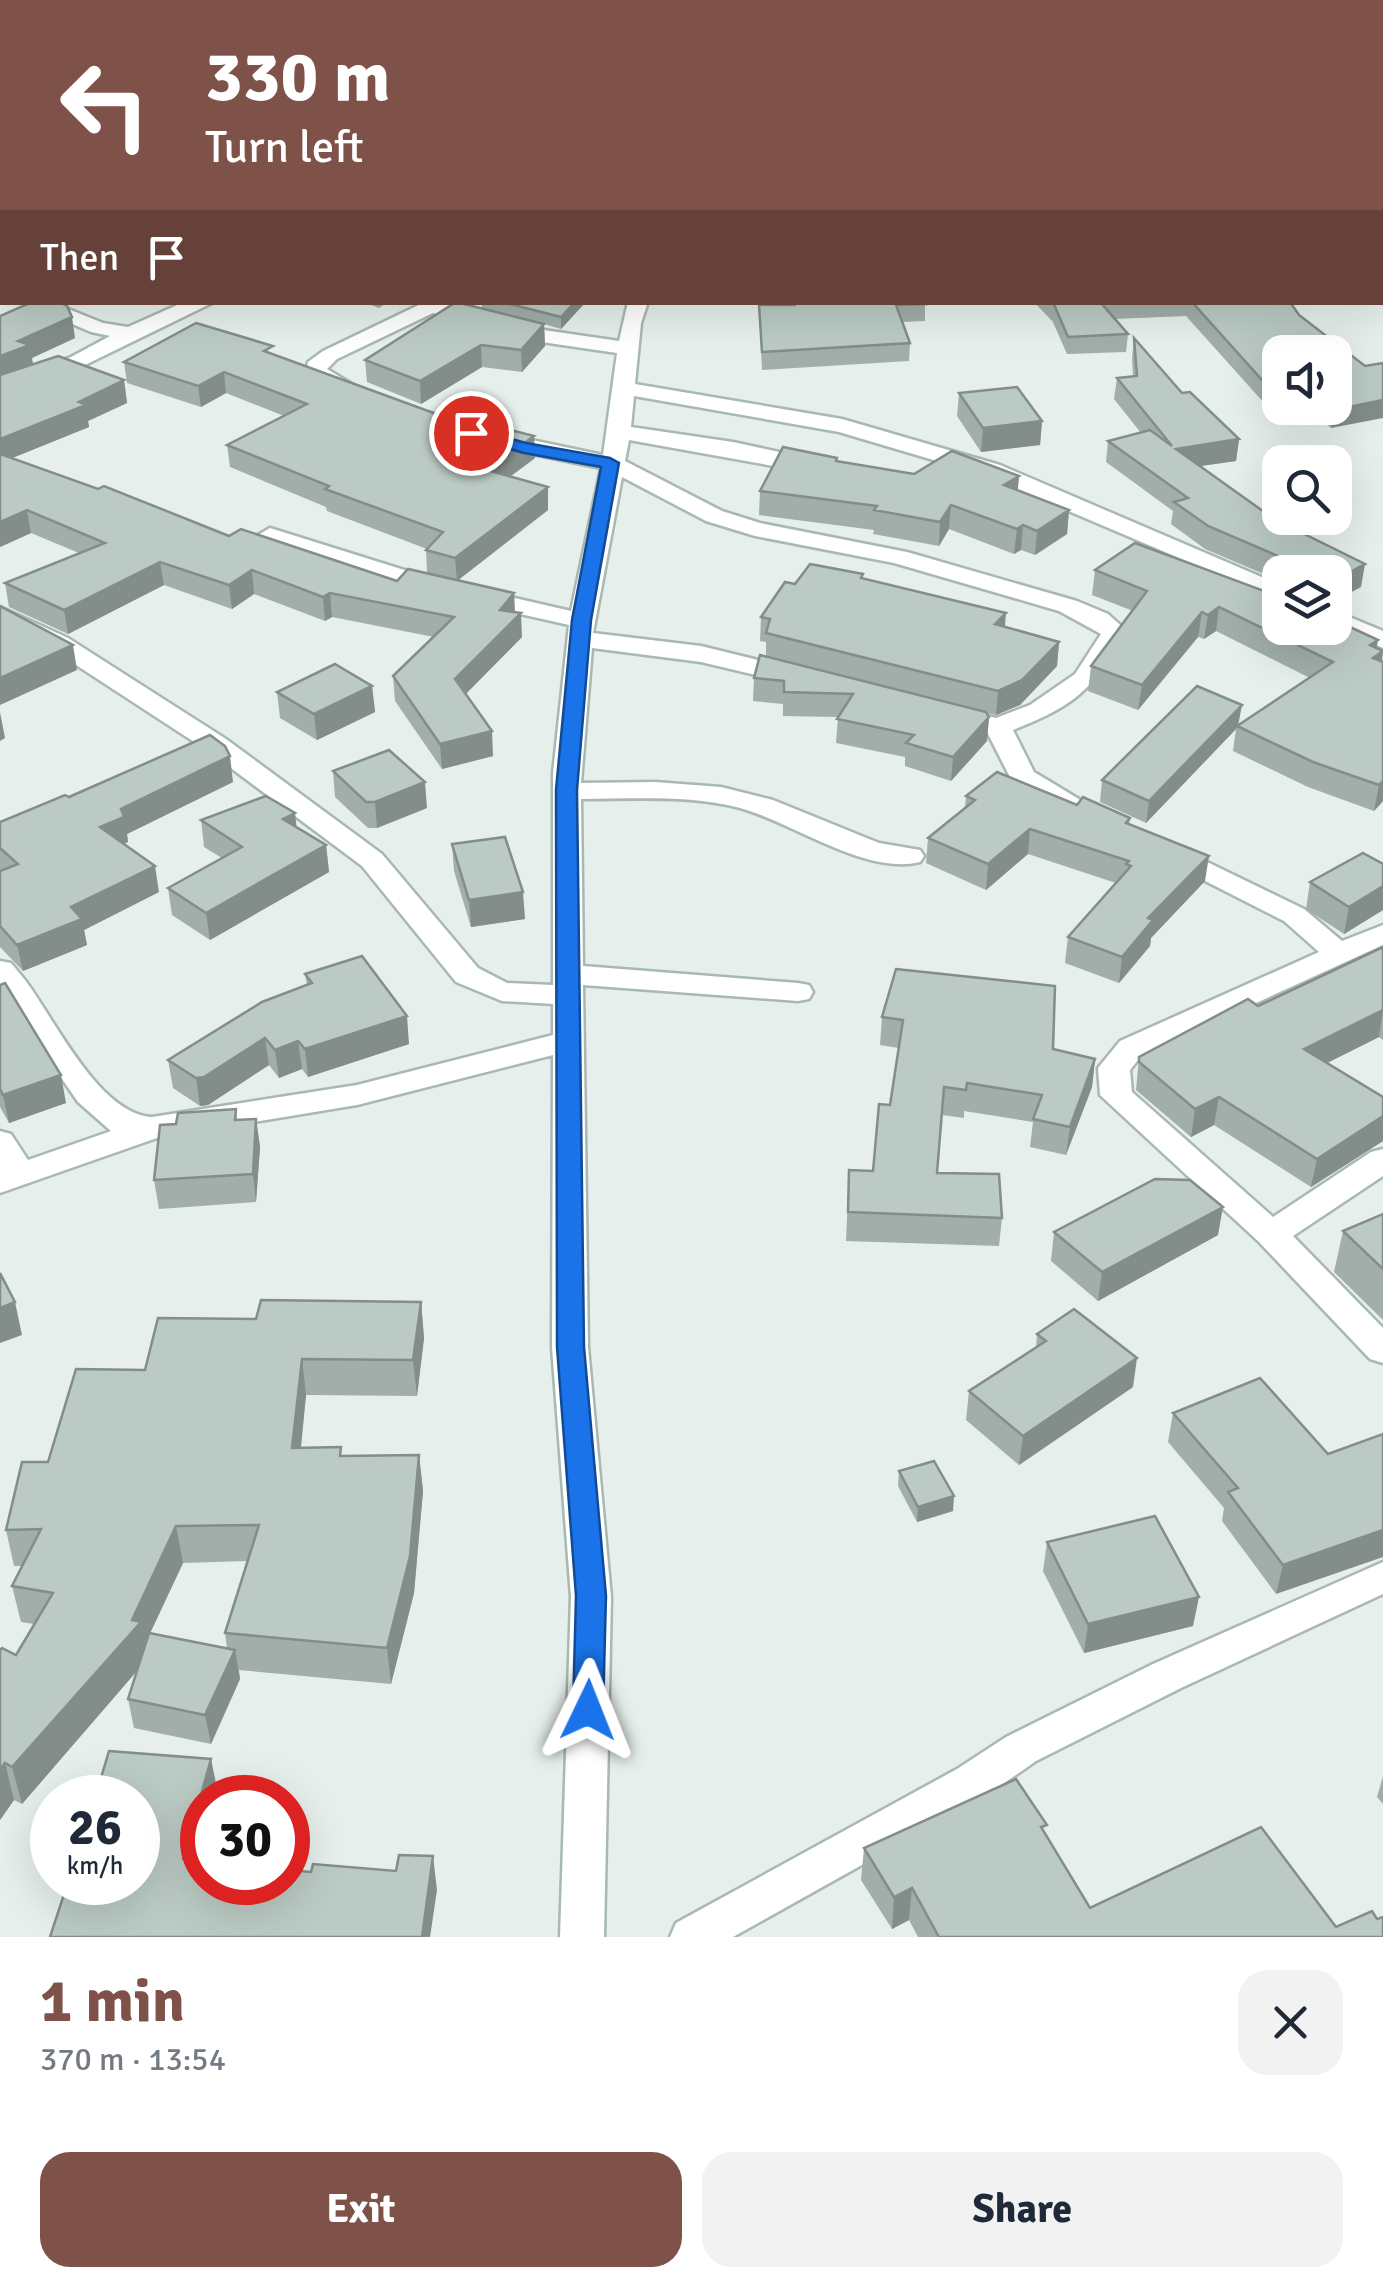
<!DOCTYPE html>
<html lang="en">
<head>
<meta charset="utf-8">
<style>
	:root { --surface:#fff; --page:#f2f2f3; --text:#1f2937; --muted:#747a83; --accent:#7f5249 }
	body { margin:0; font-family:Signika,sans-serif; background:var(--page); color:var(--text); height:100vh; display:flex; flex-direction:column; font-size:38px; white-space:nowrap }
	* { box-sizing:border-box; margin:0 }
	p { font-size:32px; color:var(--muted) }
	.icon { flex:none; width:55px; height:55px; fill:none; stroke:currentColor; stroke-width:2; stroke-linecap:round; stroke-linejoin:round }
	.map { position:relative; height:1937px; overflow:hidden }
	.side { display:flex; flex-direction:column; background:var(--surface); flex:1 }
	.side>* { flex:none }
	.banner { position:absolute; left:0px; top:0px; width:1385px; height:305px; box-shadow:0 10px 40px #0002; background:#7f5249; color:#fff; overflow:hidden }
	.tools { position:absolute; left:1262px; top:335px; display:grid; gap:20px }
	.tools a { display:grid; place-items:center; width:90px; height:90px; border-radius:20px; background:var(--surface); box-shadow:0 10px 40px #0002; font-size:50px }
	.speed { position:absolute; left:30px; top:1775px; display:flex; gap:20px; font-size:50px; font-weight:700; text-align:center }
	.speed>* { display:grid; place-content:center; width:130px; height:130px; border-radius:50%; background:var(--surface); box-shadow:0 10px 40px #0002; line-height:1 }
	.speed small { font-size:25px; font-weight:400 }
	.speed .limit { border:15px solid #d22; background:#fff; color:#111 }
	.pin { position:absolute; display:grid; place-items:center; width:85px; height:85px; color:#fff; margin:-42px; border:5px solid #fff; border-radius:50%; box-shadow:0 2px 10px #0007 }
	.me { position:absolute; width:110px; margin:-55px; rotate:2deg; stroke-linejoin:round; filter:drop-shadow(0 0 8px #0008) }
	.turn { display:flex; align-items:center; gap:35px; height:210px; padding:0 40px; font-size:45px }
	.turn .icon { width:130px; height:130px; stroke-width:2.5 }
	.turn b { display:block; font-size:70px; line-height:85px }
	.then { display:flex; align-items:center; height:95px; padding:0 40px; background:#0003; gap:20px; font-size:38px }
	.round { display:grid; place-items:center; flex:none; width:105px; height:105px; border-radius:30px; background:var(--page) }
	.headline { display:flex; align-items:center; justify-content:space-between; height:170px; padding:0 40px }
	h1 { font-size:60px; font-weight:700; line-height:75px; color:var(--accent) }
	.cta { display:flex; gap:20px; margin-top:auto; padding:20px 40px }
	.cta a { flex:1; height:115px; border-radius:30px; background:var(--accent); color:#fff; font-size:40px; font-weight:700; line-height:115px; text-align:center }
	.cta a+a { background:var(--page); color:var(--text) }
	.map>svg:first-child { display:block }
</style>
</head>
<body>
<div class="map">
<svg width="1383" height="1937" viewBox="0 0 1383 1937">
	<rect width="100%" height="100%" fill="#e6efeb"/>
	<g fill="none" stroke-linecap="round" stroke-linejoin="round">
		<g fill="#8ec9d4" fill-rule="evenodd">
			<path d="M90 0 87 2H80L82 0Z"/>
			<path d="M0 47H2V51L0 52Z"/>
		</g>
		<g stroke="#a8b8b2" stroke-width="5">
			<g id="minor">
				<rect x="657" y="0" width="16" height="2"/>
				<rect x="1382" y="45" width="1" height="11"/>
				<path d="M0 283 2 284V296H0Z"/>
				<path d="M21 302H51L103 323 128 327 184 302H214L85 365 0 396V383L71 357 110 336 91 332Z"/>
				<path d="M448 302 537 329 619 341 628 302H648L641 323 635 384 842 419 1000 465 1280 585V601L984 475 839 432 634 396 631 427 733 442 826 462 829 467 818 474 629 440 625 461 722 511 760 523 907 552 1077 601 1108 614 1128 632C1092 689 1077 705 1013 730L1034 772 1097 810 1093 816H1073L1013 783 987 732 970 728 966 722 970 716 979 714 996 718 1030 705 1075 674 1101 634 1059 611 894 563 755 536 706 521 622 477 593 633 701 646 803 671 807 676 794 684 701 662 592 648 581 783 655 782 721 787 773 800 879 843 920 850 924 856 920 862C864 876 790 820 736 807 686 795 632 799 581 799L583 966 798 983 809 985 813 992 809 999 798 1001 583 985 588 1347 611 1597 604 1937H560L571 1597 552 1347 553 1055 357 1105 157 1138 0 1193V1131L11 1134 28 1160 111 1131 78 1102 0 989V961L11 963 25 980C55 1020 99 1114 152 1117L357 1085 553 1035V1004L502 1001 456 982 362 866 208 751 50 648 0 624V607L68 638 226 739 382 854 478 968 507 983 553 985V773L569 625 415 590 262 540 258 535 270 528 433 579 571 611 601 468 494 446 483 439 494 432 603 455 617 353 535 341 433 313 337 359 327 369 358 388 355 393H339L306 373 308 362 323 351 423 303Z"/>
				<path d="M1335 611 1383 631V648L1335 627Z"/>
				<path d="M1170 844 1304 909 1342 941 1383 925V945L1142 1055 1130 1070 1132 1092 1273 1217 1371 1152 1383 1149V1176L1293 1236 1383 1328V1363L1370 1359 1259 1242 1100 1095 1098 1068 1120 1041 1319 952 1284 921 1160 858 1156 852 1160 846Z"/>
				<path d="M1383 1562V1594L1181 1688 1036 1761 987 1795 733 1937H670L676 1923 957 1769 1006 1737 1153 1664Z"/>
			</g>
		</g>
		<use href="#minor" fill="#fff" fill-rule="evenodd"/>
	</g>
	<g fill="#a1aea9" fill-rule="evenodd">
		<path d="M966 0H1215L1218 2H973Z"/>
		<path d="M2 131V274L0 273V132Z"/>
		<path d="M364 302H388L379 308Z"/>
		<path d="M482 302H583V305L561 329 544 324 545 346 522 372 482 367 421 404 367 382 365 360 482 308Z"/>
		<path d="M779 302H925V321L902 322 910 343 909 361 762 370 759 305H781Z"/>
		<path d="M1034 302H1290L1299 315 1365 366 1331 428 1320 418 1283 424 1186 316 1114 319 1128 334 1126 352 1067 354 1052 320V321ZM1280 352 1335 408H1280Z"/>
		<path d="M0 316 75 338 32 358 33 364 124 380 127 403 88 421 89 427 12 458 229 536 397 581 427 573 426 550 427 549 327 511 326 507 230 467 227 445 284 416 226 393 201 407 127 383 124 362 274 354 483 431 534 436 535 458 510 477 548 510 458 580 514 593 515 612 522 637 465 694 493 756 442 769 395 701 393 676 434 637 332 617 325 621 254 594 232 609 164 585 68 634 9 607 5 583 79 553 31 533 0 547Z"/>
		<path d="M1134 338 1182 393 1239 439 1236 461 1200 466 1361 587 1335 572H1280V581L1205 549 1171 524 1173 511 1106 462 1108 441 1141 433 1114 399 1117 378 1133 377 1132 359Z"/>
		<path d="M959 393 1042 421 1040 445 981 452 957 416Z"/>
		<path d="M837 458V461L914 474 1019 476 1017 490 1069 510 1067 534 1035 555 1021 550 1014 554 949 529 939 546 873 534 874 530 759 515 760 491Z"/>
		<path d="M1095 570 1377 648 1383 662V801L1374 811 1308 787 1233 751 1236 729 1146 823 1100 802 1102 780 1239 725 1310 678 1216 631 1204 639 1198 637 1138 710 1088 691 1091 666 1133 611 1092 595Z"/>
		<path d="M863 574V578L1005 626 1059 642 1057 666 1020 705 996 715 987 713 989 717 987 741 951 781 905 766V757L836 743 838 717 783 716V704L753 701 754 678 766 656V642L760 641 761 617 795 584Z"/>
		<path d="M372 686 375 712 317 740 280 718 277 692Z"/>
		<path d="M333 771 427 808 377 828H368L335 797Z"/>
		<path d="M233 782 127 834 128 842 124 844 159 892 84 930 87 945 23 971 0 947V822L69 797Z"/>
		<path d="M966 796 1077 805 1130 818 1129 824 1205 881 1151 938 1150 946 1119 983 1065 963 1068 937 1116 883 1028 854 986 890 926 863 928 838 965 808Z"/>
		<path d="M295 813 296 827 326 845 329 872 210 940 172 915 168 888 222 858 204 847 201 820Z"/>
		<path d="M452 844 525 919 471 927 454 871Z"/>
		<path d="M1383 864V910L1344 934 1306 909 1310 882Z"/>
		<path d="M1383 947V1040L1379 1037 1327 1063 1383 1097V1141L1311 1187 1214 1125 1191 1137 1136 1090 1139 1057 1258 1006Z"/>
		<path d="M896 969 1053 1049 1095 1059 1092 1087 1066 1155 1030 1147 1033 1122 964 1111V1118L942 1115 937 1173 1002 1218 999 1246 846 1241 849 1170 873 1171 890 1105 899 1048 880 1045 882 1017Z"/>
		<path d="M305 974 409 1044 308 1077 302 1069 279 1078 269 1065 208 1105 200 1106 173 1088 168 1060 307 985Z"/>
		<path d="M0 985 66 1103 9 1123 0 1107Z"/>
		<path d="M236 1109 237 1120 256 1119 260 1147 256 1202 159 1209 154 1180Z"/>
		<path d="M1383 1214V1320L1334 1272 1343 1231Z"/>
		<path d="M1054 1232 1218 1235 1098 1301 1051 1261Z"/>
		<path d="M421 1302 424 1338 417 1396 306 1395 301 1448 342 1456 419 1455 423 1491 414 1593 391 1684 239 1670 240 1679 211 1744 134 1728 128 1699 137 1671 22 1804 14 1800 0 1820V1650L16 1655 34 1624 21 1622 12 1586 22 1566H14L6 1530 48 1462 145 1370 256 1319ZM247 1561 225 1633 227 1648 150 1633 183 1563Z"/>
		<path d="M1037 1334 1133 1387 1019 1465 966 1420 969 1391 1036 1348Z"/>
		<path d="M1173 1413 1328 1454 1276 1594 1222 1521 1224 1508 1168 1442Z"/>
		<path d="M899 1471 953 1511 917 1522 898 1486Z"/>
		<path d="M1047 1542 1193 1626 1084 1653 1043 1571Z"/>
		<path d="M1383 1776V1804L1377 1797Z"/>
		<path d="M1046 1835 1090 1908 1336 1927 1383 1937H918L909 1920 892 1929 861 1880 864 1848Z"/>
	</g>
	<g fill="#838d89">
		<path d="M578 0H598L596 2H572Z"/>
		<path d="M575 302H583V305L561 329V317Z"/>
		<path d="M72 317 75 338 32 358 33 367 0 380V356L18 341Z"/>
		<path d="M544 324 545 346 522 372 521 350Z"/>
		<path d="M481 345 482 367 421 404 420 381Z"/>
		<path d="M224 372 226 393 201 407 198 386Z"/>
		<path d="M124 380 127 403 88 421 89 427 0 463V439Z"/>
		<path d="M1383 400V418L1331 428 1334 410Z"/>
		<path d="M1286 408H1322L1320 418 1283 424Z"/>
		<path d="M1042 421 1040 445 981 452 983 428Z"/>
		<path d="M534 436 535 458 488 493 487 470Z"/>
		<path d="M1239 439 1236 461 1173 470 1176 449Z"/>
		<path d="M1019 476 1017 500 1004 485Z"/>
		<path d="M548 487V510L457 581 455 558Z"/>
		<path d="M951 505 949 529 939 546 940 522Z"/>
		<path d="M27 510 31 533 0 547V522Z"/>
		<path d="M1069 510 1067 534 1035 555 1037 531Z"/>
		<path d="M1023 525 1021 550 1014 554 1017 529Z"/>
		<path d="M160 562 164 585 68 634 64 610Z"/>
		<path d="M1365 564 1361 587 1335 601V580Z"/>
		<path d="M252 570 254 594 232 609 229 585Z"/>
		<path d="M330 593 332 617 325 621 323 597Z"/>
		<path d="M514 593 515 617 521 613 522 637 456 704 455 679 500 610Z"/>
		<path d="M1219 607 1216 631 1204 639 1208 615Z"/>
		<path d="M1202 612 1198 637 1138 710 1142 685Z"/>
		<path d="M1006 613 1004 637 995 624Z"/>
		<path d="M1378 640 1375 657 1383 652 1380 677 1370 645Z"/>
		<path d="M1059 642 1057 666 1020 705 996 715 998 691Z"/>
		<path d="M73 645 77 670 0 705V678Z"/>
		<path d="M372 686 375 712 317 740 314 714Z"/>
		<path d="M1242 705 1238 726H1237L1236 729 1146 823 1149 801Z"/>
		<path d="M0 712 5 738 0 741Z"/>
		<path d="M989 717 987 741 951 781 953 757Z"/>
		<path d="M492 731 493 756 442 769 440 744Z"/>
		<path d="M230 756 233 782 127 834 128 842 104 853 100 827 121 809Z"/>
		<path d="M1383 781V801L1374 811 1379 785Z"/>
		<path d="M425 782 427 808 377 828 375 802Z"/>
		<path d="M295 813 298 840 283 819Z"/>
		<path d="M1030 829 1028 854 986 890 988 864Z"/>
		<path d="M326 845 329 872 210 940 206 913Z"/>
		<path d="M1209 856 1205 881 1151 938 1150 946 1119 983 1122 957 1148 918Z"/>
		<path d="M155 866 159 892 84 930 87 945 23 971 17 945 71 907Z"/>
		<path d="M1383 886V910L1344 934 1349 907Z"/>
		<path d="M523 892 525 919 471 927 469 900Z"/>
		<path d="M1383 1010 1379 1037 1299 1077 1304 1049Z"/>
		<path d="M407 1016 409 1044 308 1077 305 1049Z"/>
		<path d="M265 1038 269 1065 208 1105 200 1106 196 1078Z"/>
		<path d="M298 1041 302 1069 279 1078 275 1050Z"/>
		<path d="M1095 1059 1092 1087 1066 1155 1070 1127Z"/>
		<path d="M61 1075 66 1103 9 1123 3 1095Z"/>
		<path d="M1219 1097 1214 1125 1191 1137 1195 1109Z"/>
		<path d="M1383 1116V1141L1311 1187 1317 1159Z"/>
		<path d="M256 1119 260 1147 256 1202 253 1174Z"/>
		<path d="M1223 1207 1218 1235 1098 1301 1102 1272Z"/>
		<path d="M15 1302 22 1335 0 1343V1308Z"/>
		<path d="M421 1302 424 1338 417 1396 413 1360Z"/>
		<path d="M1137 1358 1133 1387 1019 1465 1023 1436Z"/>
		<path d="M302 1359 306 1395 297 1484 292 1448Z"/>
		<path d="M419 1455 423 1491 414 1593 391 1684 387 1648Z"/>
		<path d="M954 1496 953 1511 917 1522 918 1507Z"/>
		<path d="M176 1526 183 1563 145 1644 148 1658 22 1804 12 1767 132 1620Z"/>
		<path d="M1383 1530V1557L1276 1594 1283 1565Z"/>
		<path d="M1199 1597 1193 1626 1084 1653 1088 1624Z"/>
		<path d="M235 1650 240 1679 211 1744 205 1715Z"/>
		<path d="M211 1759 218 1793 216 1798H202V1847L190 1893 183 1859Z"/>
		<path d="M5 1763 14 1800 0 1820V1770Z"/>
		<path d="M433 1856 437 1890 430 1937H422Z"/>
		<path d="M912 1888 909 1920 892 1929 894 1897Z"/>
	</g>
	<g fill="#bbcac4" stroke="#838d89" stroke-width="2.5">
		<path d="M358 0H578L572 2H353Z"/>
		<path d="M798 0H851L850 2H797Z"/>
		<path d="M1009 0H1215L1218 2H1017Z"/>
		<path d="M2 131V185L0 184V132Z"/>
		<path d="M1382 149 1383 151 1382 223Z"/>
		<path d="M2 190V256L0 254V191Z"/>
		<path d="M32 302H59L67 306 72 317 18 341 30 345 0 356V316Z"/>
		<path d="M456 302 544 324 521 350 481 345 420 381 365 360Z"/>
		<path d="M502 302H575L561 317Z"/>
		<path d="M792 302H925L926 304 896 305 910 343 762 352 759 305H794Z"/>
		<path d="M1053 302H1100L1128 334 1068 337Z"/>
		<path d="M1192 302H1290L1299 315 1365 366 1383 363V400L1334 410 1331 408H1335V352H1280V400Z"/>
		<path d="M196 323 273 346 264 351 483 431 491 425 534 436 487 470 548 487 455 558 426 550 443 532 325 489 329 486 227 445 307 404 224 372 198 386 124 362Z"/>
		<path d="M1134 338 1182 393 1190 392 1239 439 1176 449 1274 519 1365 564 1335 580V572H1285V559L1208 526 1174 502 1188 498 1108 441 1150 430 1172 446 1117 378 1137 376Z"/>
		<path d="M58 356 124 380 79 402 86 405 0 439V375Z"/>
		<path d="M1017 387 1042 421 983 428 959 393Z"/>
		<path d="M783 447 837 458 836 461 914 474 952 451 1019 476 1004 485 1069 510 1037 531 1023 525 1017 529 951 505 940 522 874 510 877 506 760 491Z"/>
		<path d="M0 454 98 489 104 486 229 536 241 529 397 581 408 569 514 593 500 610 521 613 455 679 492 731 440 744 393 676 454 617 330 593 323 597 252 570 229 585 160 562 64 610 5 583 105 543 27 510 0 522Z"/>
		<path d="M1135 543 1280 597V628H1335V620L1378 640 1370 645 1383 651 1373 658 1383 662V781L1379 785 1313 762 1237 726 1333 662 1219 607 1208 615 1202 612 1142 685 1091 666 1147 591 1095 570Z"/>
		<path d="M810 564 863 574 861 578 1006 613 995 624 1059 642 1022 680 998 691 766 633 770 619 761 617 785 582 795 584Z"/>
		<path d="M0 606 73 645 0 678Z"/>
		<path d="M760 655 986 712 989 717 953 757 906 743 914 735 837 719 853 694 784 692V681L754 678Z"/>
		<path d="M335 664 372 686 314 714 277 692Z"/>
		<path d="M1197 686 1242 705 1149 801 1102 780Z"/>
		<path d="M210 735 225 746 230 756 121 809 124 817 100 827 155 866 71 907 82 919 17 945 0 926V871L18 864 0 848V822L65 795 69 797Z"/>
		<path d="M389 750 425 782 375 802H366L333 771Z"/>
		<path d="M997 772 1077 805 1083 797 1130 818 1126 823 1209 856 1148 918 1153 920 1122 957 1068 937 1131 866 1126 864 1129 861 1030 829 988 864 928 838 975 800 966 796Z"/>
		<path d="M266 796 295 813 283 819 326 845 206 913 168 888 242 847 201 820Z"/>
		<path d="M505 837 523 892 469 900 452 844Z"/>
		<path d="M1363 853 1383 864V886L1349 907 1310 882Z"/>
		<path d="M1383 947V1010L1304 1049 1383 1097V1116L1317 1159 1219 1097 1195 1109 1139 1062V1057L1248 999 1258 1006Z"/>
		<path d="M362 956 407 1016 305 1049 298 1041 275 1050 265 1038 204 1077 196 1078 168 1060 262 1002 312 983 305 974Z"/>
		<path d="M896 969 1055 986 1053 1049 1095 1059 1070 1127 1033 1119 1042 1095 967 1083 966 1090 944 1087 937 1173 999 1174 1002 1218 848 1212 849 1170 873 1171 879 1104 890 1105 903 1020 882 1017Z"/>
		<path d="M5 983 61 1075 3 1095 0 1089V985Z"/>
		<path d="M236 1109 235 1120 256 1119 253 1174 154 1180 160 1125 176 1124 178 1113Z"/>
		<path d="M1155 1179 1190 1180 1223 1207 1102 1272 1054 1232Z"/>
		<path d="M1383 1214V1269L1343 1231Z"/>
		<path d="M0 1273 15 1302 0 1308Z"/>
		<path d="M261 1300 421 1302 413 1360 302 1359 292 1448 341 1447 340 1456 419 1455 410 1556 387 1648 225 1633 259 1525 176 1526 132 1620 141 1622 12 1767 5 1763 0 1770V1650L2 1648 16 1655 53 1593 12 1586 41 1529 6 1530 22 1462H48L76 1369 145 1370 158 1318 256 1319Z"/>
		<path d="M1074 1309 1137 1358 1023 1436 969 1391 1046 1341 1037 1334Z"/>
		<path d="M1260 1378 1328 1454 1383 1434V1530L1283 1565 1228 1492 1238 1488 1173 1413Z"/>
		<path d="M934 1461 954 1496 918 1507 899 1471Z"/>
		<path d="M1155 1516 1199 1597 1088 1624 1047 1542Z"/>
		<path d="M149 1633 235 1650 205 1715 128 1699Z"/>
		<path d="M109 1751 211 1759 183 1859 202 1861V1882H288V1870L311 1872 313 1864 396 1871 399 1855 433 1856 422 1937H50L68 1882H138V1798H95Z"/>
		<path d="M1016 1779 1047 1825 1041 1827 1090 1908 1261 1827 1336 1927 1372 1911 1377 1919 1383 1917V1937H939L912 1888 894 1897 864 1848Z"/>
	</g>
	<path fill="#1a73e8" stroke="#114b97" stroke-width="2.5" d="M471 428 526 443 610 458 619 463 591 620 577 790 584 1347 606 1596 603 1710 599 1719 588 1723 577 1719 573 1710 576 1596 557 1347 556 790 572 620 601 467 524 453 465 436V429Z"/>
</svg>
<div class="tools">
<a><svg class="icon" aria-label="sound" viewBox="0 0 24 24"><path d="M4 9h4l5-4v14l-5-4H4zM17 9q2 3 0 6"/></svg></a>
<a><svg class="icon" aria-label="search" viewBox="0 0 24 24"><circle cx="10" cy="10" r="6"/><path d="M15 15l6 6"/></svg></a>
<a><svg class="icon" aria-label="layers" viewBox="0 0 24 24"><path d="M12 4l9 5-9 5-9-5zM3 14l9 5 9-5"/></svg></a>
</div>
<div class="speed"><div>26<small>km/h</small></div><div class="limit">30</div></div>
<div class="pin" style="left:471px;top:433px;background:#d93025"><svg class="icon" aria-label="arrive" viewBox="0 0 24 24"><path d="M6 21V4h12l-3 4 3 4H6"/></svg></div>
<svg class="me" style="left:588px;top:1710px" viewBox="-20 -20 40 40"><path d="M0-17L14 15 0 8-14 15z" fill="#1a73e8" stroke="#fff" stroke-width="4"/></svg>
<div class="banner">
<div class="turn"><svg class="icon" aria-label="left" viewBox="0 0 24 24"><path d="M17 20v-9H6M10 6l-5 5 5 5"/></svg><div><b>330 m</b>Turn left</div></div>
<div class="then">Then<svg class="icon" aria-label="arrive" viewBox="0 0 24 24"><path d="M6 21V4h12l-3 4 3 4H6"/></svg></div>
</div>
</div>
<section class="side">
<div class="headline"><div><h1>1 min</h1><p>370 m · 13:54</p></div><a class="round"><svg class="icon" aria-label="close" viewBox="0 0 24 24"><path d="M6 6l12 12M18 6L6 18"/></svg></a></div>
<div class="cta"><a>Exit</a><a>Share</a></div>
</section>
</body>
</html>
